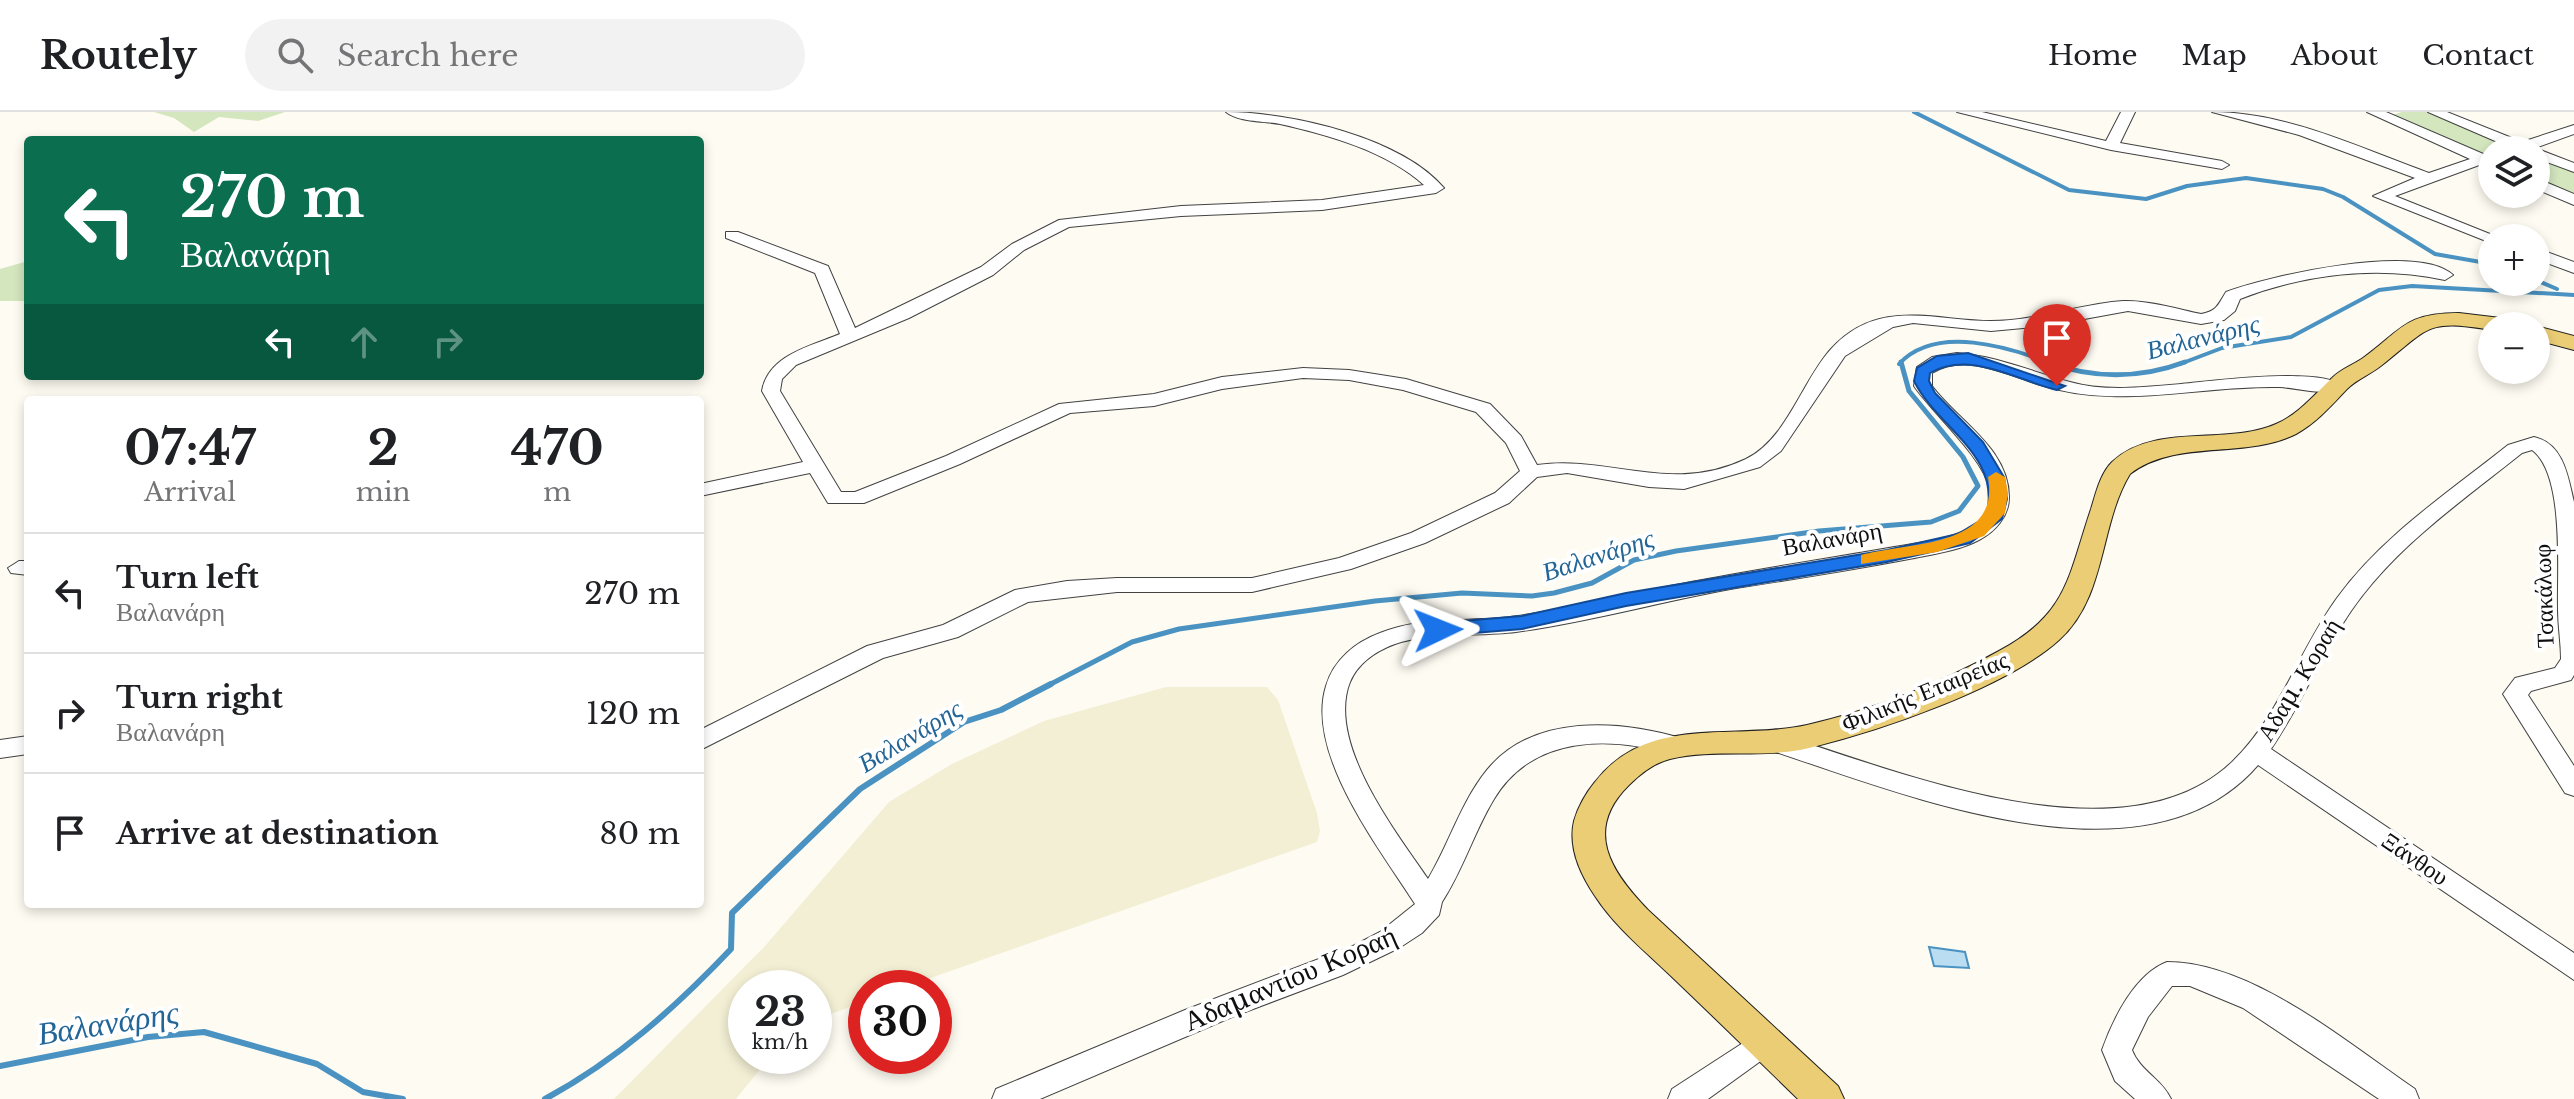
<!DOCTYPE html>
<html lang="en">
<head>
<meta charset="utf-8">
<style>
	:root { --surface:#fff; --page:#f2f2f2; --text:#202124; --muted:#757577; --line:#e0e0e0 }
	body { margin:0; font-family:"Libre Baskerville",serif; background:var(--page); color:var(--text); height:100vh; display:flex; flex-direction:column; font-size:30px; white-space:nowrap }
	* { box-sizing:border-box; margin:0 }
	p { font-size:26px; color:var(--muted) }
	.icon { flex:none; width:44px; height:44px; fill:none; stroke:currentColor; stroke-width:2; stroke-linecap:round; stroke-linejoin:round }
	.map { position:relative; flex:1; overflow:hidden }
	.details { position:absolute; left:24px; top:284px; width:680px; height:512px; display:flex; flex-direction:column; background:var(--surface); border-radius:8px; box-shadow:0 4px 12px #0003 }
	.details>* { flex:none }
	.hud { position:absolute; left:24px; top:24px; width:680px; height:244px; border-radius:8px; box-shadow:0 4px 12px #0003; background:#0b6e4f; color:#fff; overflow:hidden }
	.tools { position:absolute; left:2478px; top:24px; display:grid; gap:16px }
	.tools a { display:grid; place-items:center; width:72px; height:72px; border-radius:50%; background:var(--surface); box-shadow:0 4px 12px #0003; font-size:40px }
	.speed { position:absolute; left:728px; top:858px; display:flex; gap:16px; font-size:40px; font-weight:700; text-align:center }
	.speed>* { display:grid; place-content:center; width:104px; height:104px; border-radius:50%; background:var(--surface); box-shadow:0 4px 12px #0003; line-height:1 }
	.speed small { font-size:20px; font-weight:400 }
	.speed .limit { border:12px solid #d22; background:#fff; color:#111 }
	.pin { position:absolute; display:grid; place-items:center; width:68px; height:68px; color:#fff; margin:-82px -34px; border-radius:50% 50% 50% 0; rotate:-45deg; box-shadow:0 0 8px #0007 }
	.pin .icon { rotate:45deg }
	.me { position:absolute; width:88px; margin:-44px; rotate:88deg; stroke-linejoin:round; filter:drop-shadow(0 0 6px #0008) }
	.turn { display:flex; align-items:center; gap:28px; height:168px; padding:0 24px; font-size:36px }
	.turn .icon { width:104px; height:104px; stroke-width:2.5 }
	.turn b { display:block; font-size:56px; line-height:68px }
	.lanes { display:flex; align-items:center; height:76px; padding:0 24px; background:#0003; justify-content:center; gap:40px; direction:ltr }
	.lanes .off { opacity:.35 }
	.eta { display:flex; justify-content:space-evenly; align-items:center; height:136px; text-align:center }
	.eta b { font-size:48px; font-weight:700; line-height:56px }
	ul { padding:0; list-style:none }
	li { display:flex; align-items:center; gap:24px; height:120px; padding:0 24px; border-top:2px solid var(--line) }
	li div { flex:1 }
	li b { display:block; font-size:30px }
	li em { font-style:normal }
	header { display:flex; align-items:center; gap:48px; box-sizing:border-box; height:112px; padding:0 40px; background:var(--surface); border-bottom:2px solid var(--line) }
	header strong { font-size:38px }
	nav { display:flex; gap:44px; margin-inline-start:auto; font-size:28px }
	.search { width:560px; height:72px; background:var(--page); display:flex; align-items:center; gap:20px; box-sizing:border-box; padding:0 28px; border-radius:44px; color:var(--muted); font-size:30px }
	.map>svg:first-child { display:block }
</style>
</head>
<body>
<header>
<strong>Routely</strong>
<div class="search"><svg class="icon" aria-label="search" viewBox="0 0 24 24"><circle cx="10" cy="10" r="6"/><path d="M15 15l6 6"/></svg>Search here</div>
<nav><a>Home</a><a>Map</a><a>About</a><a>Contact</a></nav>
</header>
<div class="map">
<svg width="2574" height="987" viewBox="0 0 2574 987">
	<rect width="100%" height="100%" fill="#fefbf2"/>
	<path fill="#f2efd4" d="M1166 575H1267L1278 588 1317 701 1320 719 1317 730 902 876H866V889L831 902 814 913V876H746V944H771L736 987H614L765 834 889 690 952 652 1044 609Z"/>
	<g fill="#d3e6be">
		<path d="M154 0H285L258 9 219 5 194 20 174 6Z"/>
		<path d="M2402 0H2428L2519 38H2492V47L2392 3Z"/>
		<path d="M2536 45 2574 61V84L2536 67Z"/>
		<path d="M28 149V189H0V157Z"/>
	</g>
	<path fill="#bbddf1" stroke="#4992c1" stroke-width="2" d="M1929 835 1965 840 1969 856 1934 854Z"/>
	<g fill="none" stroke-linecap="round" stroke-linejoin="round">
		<g stroke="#4992c1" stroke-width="4">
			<path d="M1914 0 2069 78 2146 87 2187 74 2246 66 2323 77 2343 85 2435 142 2492 152"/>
			<path d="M2536 168 2557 177"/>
			<path d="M1899 252C1936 212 2009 235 2053 252"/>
			<path d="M2180 252 2222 236 2291 225 2379 178 2412 174 2574 183"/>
		</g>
		<g stroke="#4992c1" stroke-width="5">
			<path d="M2047 250C2092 267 2140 267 2185 250"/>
			<path d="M1047 574 1132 530 1179 517 1375 489 1462 481 1532 484 1554 481 1592 471 1634 448 1676 439 1819 419 1931 410 1959 399 1978 374 1963 345 1909 279 1901 250"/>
		</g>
		<g stroke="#4992c1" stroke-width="6">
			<path d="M0 954 148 925 204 920 317 952 363 980 403 987"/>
			<path d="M545 987C617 948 675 896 731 837L732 801 860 677 964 610 1001 598 1051 572"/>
		</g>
		<g stroke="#424242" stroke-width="2">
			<g id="minor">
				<path d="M1226 0C1289 0 1401 25 1444 76L1436 81 1322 98 1181 104 1069 115 1024 138 993 163 909 206 796 253 782 267 780 279 841 380H855L946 344 1059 292 1154 282 1222 265 1303 256 1349 258 1406 267 1490 292 1521 324 1537 353C1611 343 1671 383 1746 347 1787 327 1802 269 1831 237 1878 185 1934 209 1991 209 2036 209 2079 192 2123 189 2148 188 2177 197 2201 202 2217 199 2218 193 2226 180 2269 164 2417 130 2453 163L2445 168C2376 153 2305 162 2240 187L2235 199 2224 208 2201 212 2128 199 2046 214 1991 219 1913 211 1893 215 1845 244 1781 339 1760 355 1684 377 1649 375 1567 361 1537 365 1509 391 1425 431 1351 457 1252 480H1117L1028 490 958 525 883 546 700 638V618L867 534 943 513 1015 478 1067 469 1117 466H1252L1339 446 1411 421 1495 381 1520 359 1506 331 1476 300 1403 278 1349 268 1303 266 1222 277 1154 294 1070 301 960 352 864 391H828L810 361 700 384V372L803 350 762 279C768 243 811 234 840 222L815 161 726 126V120H738L828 154 855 216 981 155 1012 132 1059 108 1181 94 1322 88 1424 73C1386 39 1329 23 1280 12 1264 9 1238 10 1226 0Z"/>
				<path d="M1957 0H1982L2106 29 2121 0H2135L2120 31 2222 49 2229 53 2222 57 2111 38Z"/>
				<path d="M2212 0C2287 0 2360 36 2429 61L2470 47 2367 0H2386L2488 44 2492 52H2482L2395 84 2500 126 2486 129 2373 84 2415 66 2299 23Z"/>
				<path d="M2428 0H2447L2522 30 2574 13V22L2535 36 2574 51V60L2536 46V38H2516Z"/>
				<path d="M2536 66 2574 82V93L2536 77Z"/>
				<path d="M2536 136 2574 150V161L2536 147Z"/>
				<path d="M1957 241C1997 244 2032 260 2070 270 2105 280 2145 275 2181 272 2211 269 2324 254 2344 275 2334 286 2296 276 2280 275 2196 273 2119 299 2037 272 2004 261 1964 241 1932 261V274C1958 309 2010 337 2009 386 2009 404 1995 420 1979 428 1958 439 1933 442 1909 447 1852 458 1794 467 1736 476 1662 489 1590 510 1516 520 1476 525 1433 519 1395 532 1376 539 1358 551 1350 570 1326 631 1396 720 1428 767 1449 732 1461 690 1487 658 1533 601 1621 608 1684 627L1687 634 1684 641 1675 643C1611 624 1533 622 1494 687 1474 720 1463 758 1442 790L1439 803 1422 821 1399 836 1343 863 1232 905 1040 987H992L996 977 1185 898 1353 834 1380 820 1415 792C1380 737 1305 642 1326 574 1334 547 1356 530 1380 521 1424 503 1473 511 1518 504 1576 495 1633 481 1691 470 1770 455 1850 443 1930 429 2060 404 1947 322 1914 274L1917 255 1932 245Z"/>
				<path d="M2534 325C2564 332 2568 365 2574 390V563L2571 568 2531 579 2528 583 2574 654V684L2565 681 2503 582 2515 566 2555 556 2561 547C2561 531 2558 514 2558 498 2557 459 2565 362 2532 338L2522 341C2462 389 2395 435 2351 499 2321 543 2301 593 2271 637L2574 841V868L2258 653C2146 783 1901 681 1767 637L1764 630 1767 623 1776 621C1898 659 2125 754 2233 649 2280 603 2299 538 2337 486 2382 424 2449 380 2508 333Z"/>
				<path d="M19 449H28V463L11 461 8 456Z"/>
				<path d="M28 624V642L0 646V628Z"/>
				<path d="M2167 850C2252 850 2346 930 2415 977L2419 987H2379L2243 896 2190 874H2172L2148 905 2132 938C2140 959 2162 967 2171 987H2135L2115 969 2102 938C2113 907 2135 862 2167 850Z"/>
				<path d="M1766 916 1776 920 1780 929 1776 938 1708 987H1668L1672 977Z"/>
			</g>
		</g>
		<g stroke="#202020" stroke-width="2">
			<g id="major">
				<path d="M2459 201 2509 207 2520 214H2492V218C2426 207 2430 215 2382 253 2371 262 2357 267 2347 277 2331 294 2316 311 2296 322 2244 348 2178 326 2130 362 2099 413 2107 485 2059 528 2006 576 1879 619 1809 636 1763 647 1715 636 1670 647 1654 651 1640 662 1629 673 1583 718 1611 760 1648 798L1838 974 1844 987H1798C1756 946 1714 905 1671 864 1645 839 1615 815 1595 784 1580 762 1568 735 1574 709 1578 695 1586 681 1595 670 1648 601 1734 629 1807 613 1873 598 1941 571 1999 539 2068 502 2068 465 2091 397 2096 381 2100 362 2112 350 2154 310 2227 334 2276 312 2299 302 2314 283 2332 266 2341 257 2353 253 2363 246 2402 218 2404 201 2459 201Z"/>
				<path d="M2536 214 2574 224V238L2536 228Z"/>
			</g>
		</g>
		<use href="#minor" fill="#fff" fill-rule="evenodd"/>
		<use href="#major" fill="#ebcd75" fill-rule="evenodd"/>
	</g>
	<path fill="#1a73e8" stroke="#114b97" stroke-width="2" d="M1968 241 2065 274 2057 278C2016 268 1970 238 1930 261L1929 269 1935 281 1983 330 2004 365 2007 387 2002 407 1970 431 1887 450 1626 494 1522 517 1438 524 1429 518 1438 511 1522 504 1626 481 1887 438 1958 422 1986 405C2003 343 1938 317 1914 269L1917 256 1937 244Z"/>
	<path fill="#f59e0b" d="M1996 360 2005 365 2008 381 2005 401 1984 424 1937 440 1861 452V443C1909 430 2001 436 1988 365Z"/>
	<g text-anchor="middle" stroke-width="8" stroke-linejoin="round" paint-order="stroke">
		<g font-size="24" fill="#0f0f0f" stroke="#fff">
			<text transform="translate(1832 427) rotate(-10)" y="8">Βαλανάρη</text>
			<text transform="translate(2544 484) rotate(-92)" y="8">Τσακάλωφ</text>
			<text transform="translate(2299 568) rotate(-59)" y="8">Αδαμ. Κοραή</text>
			<text transform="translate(1925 580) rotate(-22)" y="8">Φιλικής Εταιρείας</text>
			<text transform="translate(2415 747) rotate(34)" y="8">Ξάνθου</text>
		</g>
		<g font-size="26" font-style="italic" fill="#236596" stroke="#fff">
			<text transform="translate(2203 225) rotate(-14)" y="9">Βαλανάρης</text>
			<text transform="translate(1598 443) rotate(-18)" y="9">Βαλανάρης</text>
			<text transform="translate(910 624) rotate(-31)" y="9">Βαλανάρης</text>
		</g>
		<g font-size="28" fill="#0f0f0f" stroke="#fff">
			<text transform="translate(1290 866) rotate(-23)" y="10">Αδαμαντίου Κοραή</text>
		</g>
		<g font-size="32" font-style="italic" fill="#236596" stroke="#fff">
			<text transform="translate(108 911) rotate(-9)" y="11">Βαλανάρης</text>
		</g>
	</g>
</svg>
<div class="tools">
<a><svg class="icon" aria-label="layers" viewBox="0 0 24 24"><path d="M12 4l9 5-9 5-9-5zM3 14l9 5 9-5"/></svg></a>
<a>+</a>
<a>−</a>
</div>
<div class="speed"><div>23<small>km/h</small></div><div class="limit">30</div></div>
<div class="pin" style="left:2057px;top:274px;background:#d93025"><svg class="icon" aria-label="arrive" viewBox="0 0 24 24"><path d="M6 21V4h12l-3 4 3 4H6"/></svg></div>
<svg class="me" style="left:1438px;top:518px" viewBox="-20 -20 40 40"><path d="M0-17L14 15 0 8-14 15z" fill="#1a73e8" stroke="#fff" stroke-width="4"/></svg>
<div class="hud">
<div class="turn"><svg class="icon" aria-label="left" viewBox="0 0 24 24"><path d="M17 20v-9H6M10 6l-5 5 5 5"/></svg><div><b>270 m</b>Βαλανάρη</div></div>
<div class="lanes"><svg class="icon" aria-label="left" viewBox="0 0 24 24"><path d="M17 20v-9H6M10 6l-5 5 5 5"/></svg><svg class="icon off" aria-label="ahead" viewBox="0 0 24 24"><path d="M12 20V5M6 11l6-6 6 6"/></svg><svg class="icon off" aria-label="right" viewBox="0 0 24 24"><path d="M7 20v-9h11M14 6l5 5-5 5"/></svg></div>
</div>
<section class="details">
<div class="eta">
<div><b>07:47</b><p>Arrival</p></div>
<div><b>2</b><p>min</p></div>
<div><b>470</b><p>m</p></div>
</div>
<ul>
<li><svg class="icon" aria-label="left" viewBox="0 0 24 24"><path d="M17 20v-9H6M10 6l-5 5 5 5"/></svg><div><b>Turn left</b><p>Βαλανάρη</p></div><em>270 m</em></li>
<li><svg class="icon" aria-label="right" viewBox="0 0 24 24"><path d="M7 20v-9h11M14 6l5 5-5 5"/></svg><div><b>Turn right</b><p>Βαλανάρη</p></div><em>120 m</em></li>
<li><svg class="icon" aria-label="arrive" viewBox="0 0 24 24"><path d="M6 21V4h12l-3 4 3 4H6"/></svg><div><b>Arrive at destination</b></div><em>80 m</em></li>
</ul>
</section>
</div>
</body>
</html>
